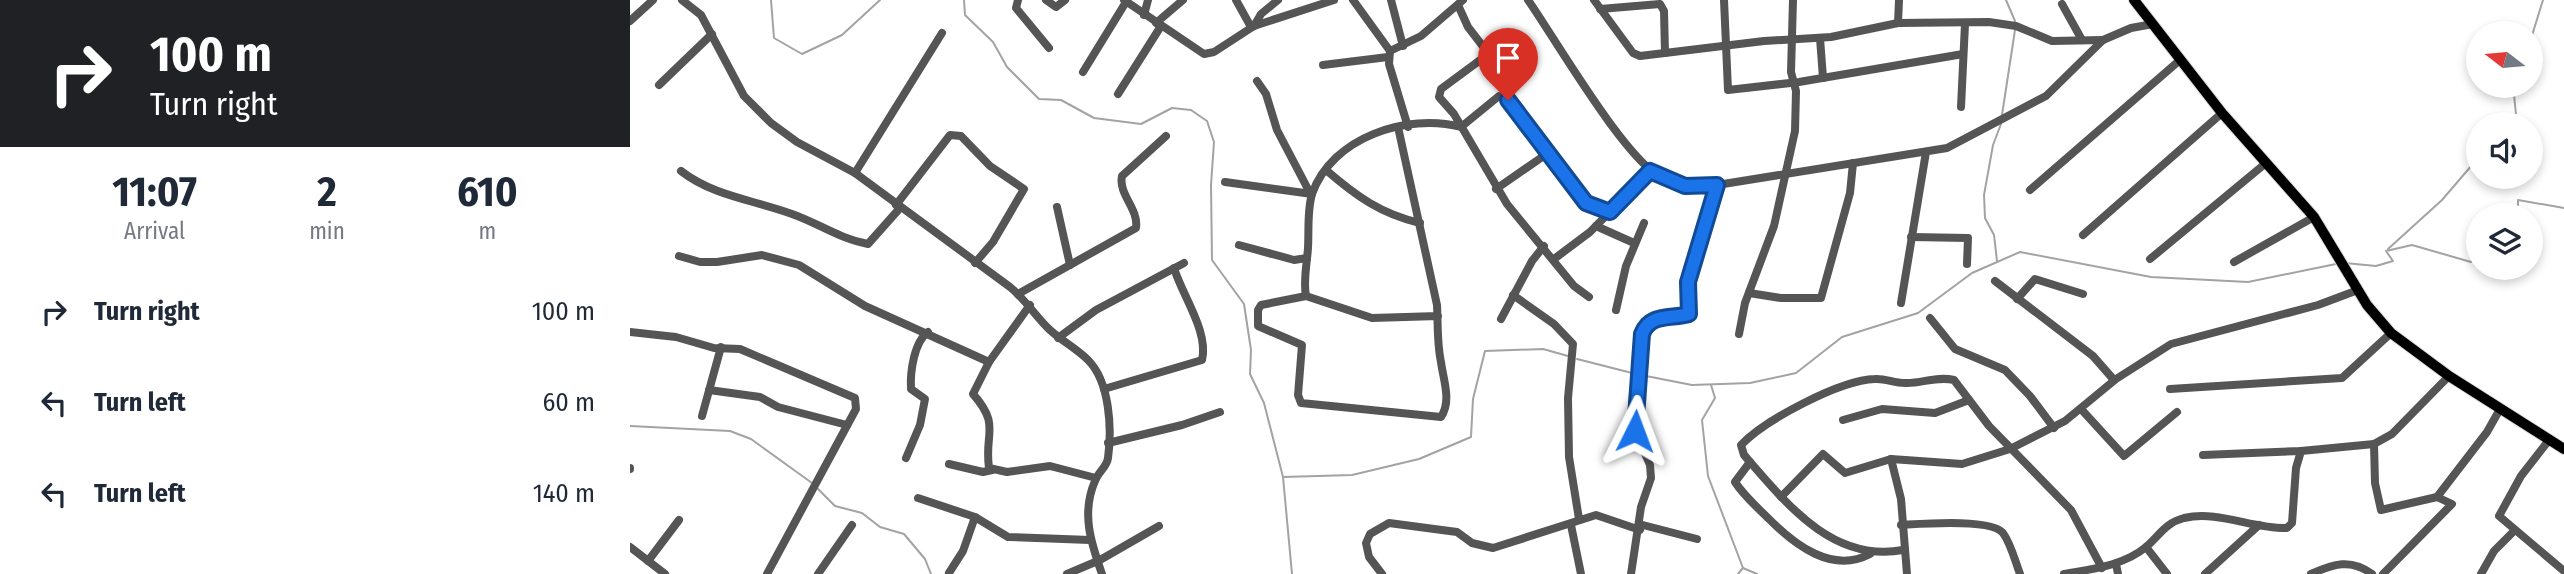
<!DOCTYPE html>
<html lang="en">
<head>
<meta charset="utf-8">
<style>
	:root { --surface:#fff; --page:#f6f6f7; --text:#1f2937; --muted:#747a83 }
	body { margin:0; font-family:"Fira Sans Condensed",sans-serif; background:var(--page); color:var(--text); height:100vh; display:flex; flex-direction:column; font-size:26px; white-space:nowrap }
	* { box-sizing:border-box; margin:0 }
	p { font-size:23px; color:var(--muted) }
	.icon { flex:none; width:38px; height:38px; fill:none; stroke:currentColor; stroke-width:2; stroke-linecap:round; stroke-linejoin:round }
	.map { position:relative; flex:1; overflow:hidden }
	.drawer { display:flex; flex-direction:column; background:var(--surface); width:630px }
	.drawer>* { flex:none }
	.guide { background:#202124; color:#fff; overflow:hidden }
	.needle { width:46px; rotate:286deg }
	.controls { position:absolute; left:1836px; top:21px; display:grid; gap:14px }
	.controls a { display:grid; place-items:center; width:77px; height:77px; border-radius:50%; background:var(--surface); box-shadow:0 4px 10px #0003; font-size:35px }
	.pin { position:absolute; display:grid; place-items:center; width:60px; height:60px; color:#fff; margin:-72px -30px; border-radius:50% 50% 50% 0; rotate:-45deg; box-shadow:0 0 7px #0007 }
	.pin .icon { rotate:45deg }
	.me { position:absolute; width:77px; margin:-38px; rotate:3deg; stroke-linejoin:round; filter:drop-shadow(0 0 5px #0008) }
	.turn { display:flex; align-items:center; gap:24px; height:147px; padding:0 35px; font-size:32px }
	.turn .icon { width:91px; height:91px; stroke-width:2.5 }
	.turn b { display:block; font-size:49px; line-height:60px }
	.eta { display:flex; justify-content:space-evenly; align-items:center; height:119px; text-align:center }
	.eta b { font-size:42px; font-weight:700; line-height:49px }
	ul { padding:0; list-style:none }
	li { display:flex; align-items:center; gap:21px; height:91px; padding:0 35px }
	li div { flex:1 }
	li b { display:block; font-size:26px }
	li em { font-style:normal }
	main { display:flex; flex:1; min-height:0 }
	.map>svg:first-child { display:block }
</style>
</head>
<body>
<main>
<section class="drawer">
<div class="guide">
<div class="turn"><svg class="icon" aria-label="right" viewBox="0 0 24 24"><path d="M7 20v-9h11M14 6l5 5-5 5"/></svg><div><b>100 m</b>Turn right</div></div>
</div>
<div class="eta">
<div><b>11:07</b><p>Arrival</p></div>
<div><b>2</b><p>min</p></div>
<div><b>610</b><p>m</p></div>
</div>
<ul>
<li><svg class="icon" aria-label="right" viewBox="0 0 24 24"><path d="M7 20v-9h11M14 6l5 5-5 5"/></svg><div><b>Turn right</b></div><em>100 m</em></li>
<li><svg class="icon" aria-label="left" viewBox="0 0 24 24"><path d="M17 20v-9H6M10 6l-5 5 5 5"/></svg><div><b>Turn left</b></div><em>60 m</em></li>
<li><svg class="icon" aria-label="left" viewBox="0 0 24 24"><path d="M17 20v-9H6M10 6l-5 5 5 5"/></svg><div><b>Turn left</b></div><em>140 m</em></li>
</ul>
</section>
<div class="map">
<svg width="1934" height="574" viewBox="0 0 1934 574">
	<rect width="100%" height="100%" fill="#fff"/>
	<g fill="none" stroke-linecap="round" stroke-linejoin="round">
		<g stroke="#a3a3a3" stroke-width="2">
			<path d="M141 0 144 38 172 54 212 35 250 0"/>
			<path d="M334 0 335 15 363 42 377 67 409 99 431 100 464 118 511 124 542 108 561 110 577 121 584 142 581 185 582 260 614 304 621 350 620 374 634 403 653 477 662 574"/>
			<path d="M1376 0 1385 21"/>
			<path d="M1900 42 1913 0"/>
			<path d="M1372 115 1385 30"/>
			<path d="M1887 124 1884 95 1887 86"/>
			<path d="M1888 215V200L1934 208"/>
			<path d="M1758 249 1812 200 1848 158"/>
			<path d="M1367 261 1364 235 1355 218 1354 195 1363 145 1371 124"/>
			<path d="M1715 263 1746 266 1763 261 1756 251 1782 245 1841 262 1848 258"/>
			<path d="M947 359 1006 374"/>
			<path d="M1011 375 1062 385 1120 383 1166 373 1212 337 1288 313 1342 273 1390 252 1521 277 1618 282 1706 264"/>
			<path d="M1081 385 1085 398 1072 420 1078 476 1113 568 1108 574"/>
			<path d="M0 426 100 431 121 439 182 483"/>
			<path d="M653 477 722 475 789 459 841 437 843 399 855 351 913 349 938 356"/>
			<path d="M186 487 205 506 232 513 250 527 274 534 295 559 301 574"/>
			<path d="M1113 568 1127 574"/>
		</g>
		<g stroke="#dbdbdb" stroke-width="12">
			<path id="major" d="M1504 0 1592 113 1684 217 1737 305 1761 333 1819 376 1934 449"/>
		</g>
		<g stroke="#555" stroke-width="8">
			<path d="M52 0 71 15 114 96 141 123 167 142 225 173 380 287C396 300 406 317 420 330 432 341 447 349 458 360 480 382 482 429 478 458 477 467 468 472 465 481 451 513 461 543 472 574"/>
			<path d="M388 0 386 8 419 48"/>
			<path d="M416 0 426 7 435 0"/>
			<path d="M494 0 574 54 584 52 624 26 704 0"/>
			<path d="M606 0 621 27"/>
			<path d="M723 0 760 51 759 64 778 127"/>
			<path d="M761 0 773 46"/>
			<path d="M898 0C926 40 996 162 1034 179 1052 187 1069 186 1087 185"/>
			<path d="M964 0 1003 53 1010 56 1134 41 1201 37 1268 23 1359 22 1386 26 1422 41 1473 40"/>
			<path d="M1094 0 1098 90 1169 82 1333 54"/>
			<path d="M1432 4 1452 40"/>
			<path d="M828 5 838 27 875 75"/>
			<path d="M970 9 1030 4 1034 11 1035 53"/>
			<path d="M514 15 518 0"/>
			<path d="M0 21 23 0"/>
			<path d="M526 23 553 0"/>
			<path d="M1268 23 1269 0"/>
			<path d="M624 26 631 14 648 0"/>
			<path d="M1190 38 1193 78"/>
			<path d="M760 51 791 36 833 0"/>
			<path d="M857 55 811 89 809 97 824 114 877 204 944 286 959 297"/>
			<path d="M693 65 758 57"/>
			<path d="M453 72 496 2"/>
			<path d="M627 81 636 94 647 130 680 193"/>
			<path d="M29 85 82 34"/>
			<path d="M488 94 531 26"/>
			<path d="M1331 107 1335 24"/>
			<path d="M768 127 807 305C808 324 807 344 811 362 813 379 822 401 811 417L671 403 668 395 672 345 628 326V310L631 305 676 296 742 318 808 316"/>
			<path d="M696 170C726 196 751 214 790 223"/>
			<path d="M51 171C83 196 124 200 162 214 188 223 210 239 238 244L270 208"/>
			<path d="M225 173 312 33"/>
			<path d="M595 182 682 194"/>
			<path d="M866 189 918 153"/>
			<path d="M1400 190 1550 60"/>
			<path d="M266 205 320 135 331 136 360 166 394 189 363 242 345 263"/>
			<path d="M427 207 440 265"/>
			<path d="M966 226 1004 243"/>
			<path d="M1453 235 1592 113"/>
			<path d="M1281 237 1338 238 1337 264"/>
			<path d="M609 245 664 260 677 258"/>
			<path d="M49 256 70 262H87L132 255 169 265 235 306 359 362"/>
			<path d="M924 259 960 232 1020 171"/>
			<path d="M1520 259 1636 163"/>
			<path d="M1604 262 1684 217"/>
			<path d="M1365 281 1463 356 1484 380"/>
			<path d="M1119 293 1151 298H1191L1220 193 1223 163"/>
			<path d="M388 294 506 228C509 209 488 194 492 176L536 136"/>
			<path d="M883 295 924 324 943 344 938 398 939 457 949 519"/>
			<path d="M676 296C673 282 677 263 678 248 679 231 677 211 682 194 702 137 777 113 831 127L869 96 878 101 956 203 980 212"/>
			<path d="M1387 299 1405 279 1453 294"/>
			<path d="M1271 303 1296 152"/>
			<path d="M400 305 359 362 343 394C371 426 354 432 359 468L377 472 420 466 466 478"/>
			<path d="M986 310 996 266 1014 223"/>
			<path d="M1300 318 1325 349 1375 370 1400 396 1424 428"/>
			<path d="M871 319 902 261 914 246"/>
			<path d="M0 332 46 337 84 348 110 349 225 398 226 409 137 574"/>
			<path d="M1109 334 1115 303 1144 226 1165 131 1166 91 1161 72 1163 0"/>
			<path d="M428 338 466 310 554 263"/>
			<path d="M474 389 572 360C579 332 552 295 544 268"/>
			<path d="M1540 389 1712 378 1761 333"/>
			<path d="M79 390 130 397 148 407 217 425"/>
			<path d="M1451 409 1494 456 1547 412"/>
			<path d="M72 416 91 347"/>
			<path d="M1213 420 1252 409 1305 413 1339 400"/>
			<path d="M1919 440 1891 476 1869 516 1934 571"/>
			<path d="M478 443 552 425 590 412"/>
			<path d="M1744 444 1745 483 1751 510 1807 497 1822 504 1753 574"/>
			<path d="M1573 455 1671 451 1744 444 1762 434 1819 376"/>
			<path d="M276 458 290 425 295 399 281 389C280 372 284 342 298 332"/>
			<path d="M1261 459 1271 499 1277 574"/>
			<path d="M1120 462 1105 482C1114 496 1127 507 1139 519 1165 545 1202 574 1240 554"/>
			<path d="M319 464 353 472 362 470"/>
			<path d="M0 468V469"/>
			<path d="M1151 497 1193 454 1215 473 1261 459 1332 464 1380 449 1435 421 1486 379 1541 344 1688 305 1728 290"/>
			<path d="M1807 497 1857 432 1870 409"/>
			<path d="M288 498 345 517 378 537 460 540"/>
			<path d="M1009 524 1067 539"/>
			<path d="M941 525 951 574"/>
			<path d="M1271 525C1290 524 1361 518 1373 533 1381 544 1385 561 1390 574"/>
			<path d="M0 547 35 574"/>
			<path d="M1516 547 1537 574"/>
			<path d="M1273 550C1202 563 1156 503 1114 455L1111 445C1135 420 1210 380 1245 379 1255 378 1266 384 1277 383 1293 383 1307 376 1324 380L1359 426 1441 510 1472 568"/>
			<path d="M18 561 49 520"/>
			<path d="M1486 564 1488 574"/>
			<path d="M319 573 333 551 345 517"/>
			<path d="M188 574 222 525"/>
			<path d="M437 574 470 560 529 526"/>
			<path d="M752 574 739 557 736 543 740 534 759 523 827 532 842 543 863 548 966 515 1010 530"/>
			<path d="M1001 574 1011 507 1021 478 1020 465 1005 431 1012 335 1019 322 1060 312 1058 282 1087 185 1317 148 1416 96 1473 40 1501 28 1523 24"/>
			<path d="M1434 574C1462 569 1493 566 1516 547 1530 535 1535 523 1554 518 1588 510 1623 529 1657 528L1662 523 1666 468 1671 451"/>
			<path d="M1575 574 1629 525"/>
			<path d="M1681 574C1703 564 1721 558 1742 574"/>
			<path d="M1851 574 1864 551 1885 530"/>
		</g>
		<use href="#major" stroke="#000" stroke-width="10"/>
	</g>
	<g fill="none" stroke-linecap="round" stroke-linejoin="round">
		<g stroke="#114b97" stroke-width="18">
			<path id="route" d="M878 100 956 203 980 212 1020 171 1055 186 1087 185 1058 282 1059 314C1041 319 1020 313 1012 334L1005 431"/>
		</g>
		<use href="#route" stroke="#1a73e8" stroke-width="12"/>
	</g>
</svg>
<div class="controls">
<a><svg class="needle" viewBox="-14 -14 28 28"><path d="M0-13l5 13h-10z" fill="#e53935"/><path d="M0 13l5-13h-10z" fill="#747a83"/></svg></a>
<a><svg class="icon" aria-label="sound" viewBox="0 0 24 24"><path d="M4 9h4l5-4v14l-5-4H4zM17 9q2 3 0 6"/></svg></a>
<a><svg class="icon" aria-label="layers" viewBox="0 0 24 24"><path d="M12 4l9 5-9 5-9-5zM3 14l9 5 9-5"/></svg></a>
</div>
<div class="pin" style="left:878px;top:100px;background:#d93025"><svg class="icon" aria-label="arrive" viewBox="0 0 24 24"><path d="M6 21V4h12l-3 4 3 4H6"/></svg></div>
<svg class="me" style="left:1005px;top:431px" viewBox="-20 -20 40 40"><path d="M0-17L14 15 0 8-14 15z" fill="#1a73e8" stroke="#fff" stroke-width="4"/></svg>
</div>
</main>
</body>
</html>
